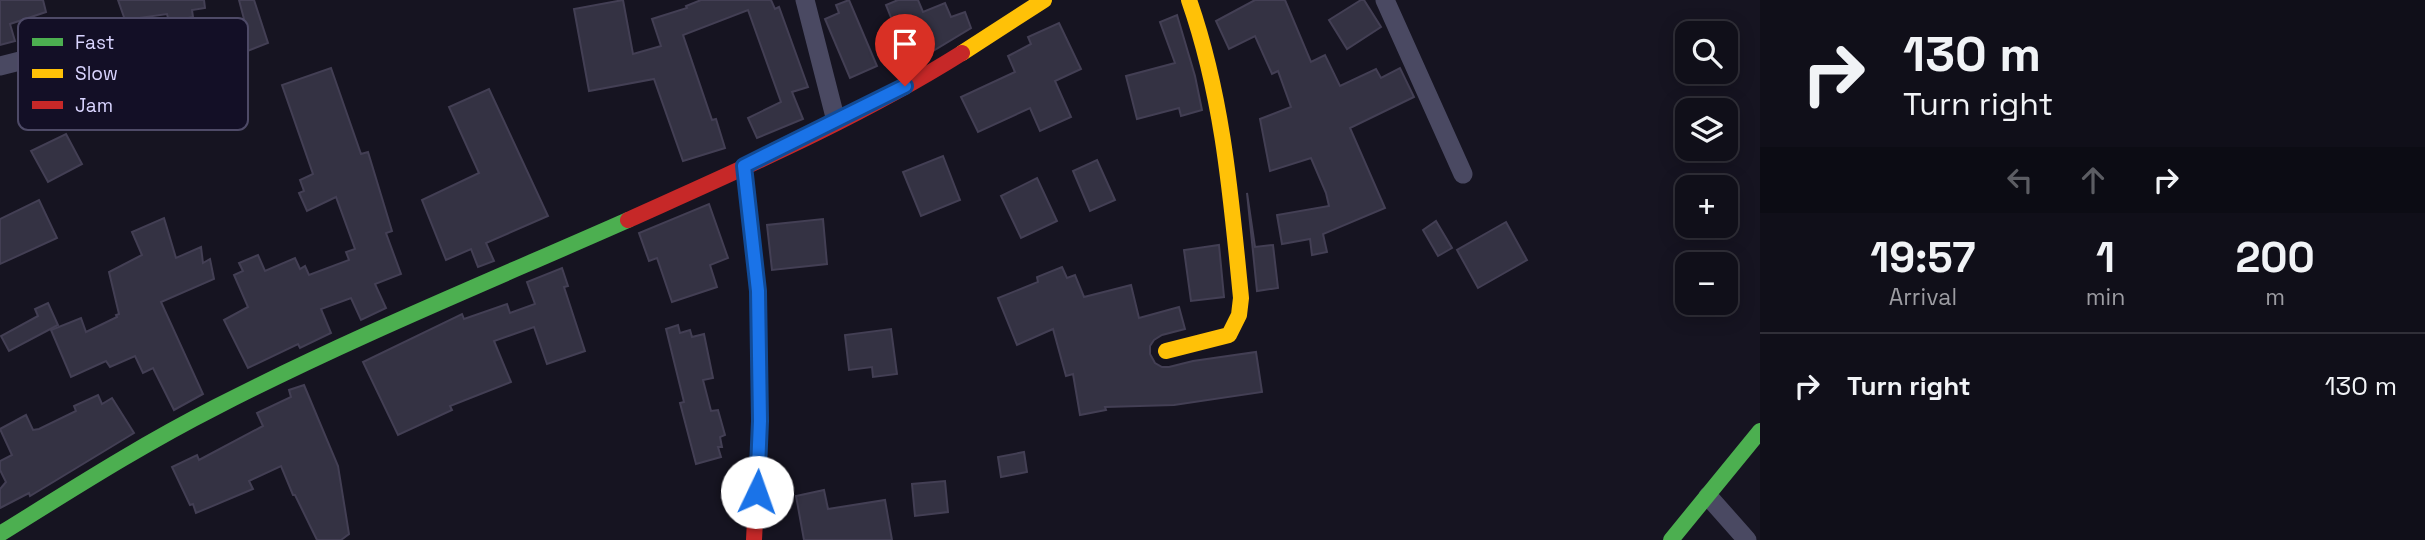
<!DOCTYPE html>
<html lang="en">
<head>
<meta charset="utf-8">
<style>
	:root { --surface:#100f19; --page:#191822; --text:#f1f3f6; --muted:#9c9ca2; --line:#302f38 }
	body { margin:0; font-family:"Space Grotesk",sans-serif; background:var(--page); color:var(--text); height:100vh; display:flex; flex-direction:column; font-size:26px; white-space:nowrap }
	* { box-sizing:border-box; margin:0 }
	p { font-size:23px; color:var(--muted) }
	.icon { flex:none; width:38px; height:38px; fill:none; stroke:currentColor; stroke-width:2; stroke-linecap:round; stroke-linejoin:round }
	.map { position:relative; flex:1; overflow:hidden }
	.panel { display:flex; flex-direction:column; background:var(--surface); width:665px }
	.panel>* { flex:none }
	.top-card { background:#100f19; color:var(--text); overflow:hidden }
	.controls { position:absolute; left:1675px; top:21px; display:grid; gap:14px }
	.controls a { display:grid; place-items:center; width:63px; height:63px; border-radius:14px; background:var(--surface); box-shadow:0 4px 18px #0003,0 0 0 2px var(--line); font-size:35px }
	.pin { position:absolute; display:grid; place-items:center; width:60px; height:60px; color:#fff; margin:-72px -30px; border-radius:50% 50% 50% 0; rotate:-45deg; box-shadow:0 0 7px #0007 }
	.pin .icon { rotate:45deg }
	.me { position:absolute; width:77px; margin:-38px; rotate:3deg; stroke-linejoin:round; filter:drop-shadow(0 0 5px #0008) }
	.turn { display:flex; align-items:center; gap:24px; height:147px; padding:0 28px; font-size:32px }
	.turn .icon { width:91px; height:91px; stroke-width:2.5 }
	.turn b { display:block; font-size:49px; line-height:60px }
	.lanes { display:flex; align-items:center; height:66px; padding:0 28px; background:#0003; justify-content:center; gap:35px; direction:ltr }
	.lanes .off { opacity:.35 }
	.eta { display:flex; justify-content:space-evenly; align-items:center; height:119px; text-align:center }
	.eta b { font-size:42px; font-weight:700; line-height:49px }
	ul { padding:0; list-style:none }
	li { display:flex; align-items:center; gap:21px; height:105px; padding:0 28px; border-top:2px solid var(--line) }
	li div { flex:1 }
	li b { display:block; font-size:26px }
	li em { font-style:normal }
	main { display:flex; flex:1; min-height:0 }
	.map>svg:first-child { display:block }
</style>
</head>
<body>
<main>
<div class="map">
<svg width="1760" height="540" viewBox="0 0 1760 540">
	<rect width="100%" height="100%" fill="#161421"/>
	<g fill="#343243" stroke="#433f54" stroke-width="2">
		<path d="M0 0H43L46 12 10 24 15 41 0 45Z"/>
		<path d="M118 0H204L205 8 192 10 193 17 169 22 167 14 125 20Z"/>
		<path d="M239 0H254L268 43 214 64 171 75 173 84 82 104 80 99 34 108 26 73 58 65 59 73 178 42 182 58 214 48 213 45 219 41 216 32 244 19Z"/>
		<path d="M623 0 633 54 661 46 652 19 687 8 686 6 701 0H771L775 9 779 7 808 87 792 92 803 119 757 138 748 118 781 102 748 10 683 35 712 120 716 119 725 148 683 161 654 79 589 91 574 9Z"/>
		<path d="M849 0 877 66 850 78 825 19 839 13 836 5Z"/>
		<path d="M898 0H918L923 12 945 3 951 17 965 12 971 28 923 57 920 50 918 51 904 15 892 20 886 5Z"/>
		<path d="M1255 0H1285L1311 62 1325 55 1340 86 1376 69 1381 78 1400 68 1414 97 1350 128 1385 208 1323 234 1327 252 1312 255 1310 239 1282 244 1277 215 1329 206 1326 193 1311 158 1270 171 1260 119 1291 107 1278 71 1272 74 1255 36 1229 49 1216 21Z"/>
		<path d="M1361 0H1364L1381 27 1347 49 1329 20Z"/>
		<path d="M1177 15 1195 76 1202 110 1181 116 1179 108 1137 119 1126 76 1175 63 1160 22Z"/>
		<path d="M1059 23 1081 69 1055 81 1071 117 1040 131 1030 108 978 132 961 97 1015 72 1008 56 1031 44 1028 37Z"/>
		<path d="M331 68 361 154 368 152 392 231 386 233 401 274 375 284 386 308 361 320 351 298 321 309 331 333 300 348 298 344 248 368 224 320 248 307 234 275 243 271 239 263 258 255 265 271 295 258 300 269 305 266 309 275 349 260 346 252 355 249 336 197 307 211 299 193 304 191 300 180 313 174 282 85Z"/>
		<path d="M489 89 548 216 486 243 494 261 478 267 471 249 446 260 422 200 479 173 449 107Z"/>
		<path d="M66 134 82 164 48 182 31 151Z"/>
		<path d="M943 156 960 200 921 216 903 172Z"/>
		<path d="M1097 160 1115 200 1090 211 1073 171Z"/>
		<path d="M1037 178 1057 221 1021 238 1001 196Z"/>
		<path d="M1247 193 1255 247 1273 245 1278 288 1257 291Z"/>
		<path d="M39 200 57 238 0 264V219Z"/>
		<path d="M709 204 728 258 710 265 717 287 672 302 657 258 649 261 639 233Z"/>
		<path d="M164 218 176 258 201 247 203 263 210 259 214 279 161 302 203 394 174 410 153 368 143 373 135 356 110 367 106 361 71 377 51 330 81 318 86 332 117 317 116 315 119 314 109 272 142 255 132 232Z"/>
		<path d="M823 219 827 264 772 270 767 225Z"/>
		<path d="M1436 221 1452 248 1438 256 1423 230Z"/>
		<path d="M1506 222 1527 260 1478 288 1457 250Z"/>
		<path d="M1219 245 1224 297 1191 301 1184 250Z"/>
		<path d="M1062 267 1067 278 1075 275 1084 297 1131 285 1139 318 1179 307 1185 329 1162 335 1154 340 1150 346V354L1155 363 1162 367H1169L1193 361 1256 352 1262 392 1174 405 1105 407 1106 410 1080 415 1073 374 1066 376 1053 329 1017 345 998 298 1038 282 1037 277Z"/>
		<path d="M562 268 568 286 564 287 585 351 547 364 534 327 494 341 511 382 450 406 452 410 398 435 363 362 462 314 464 319 507 304 510 313 535 304 527 282Z"/>
		<path d="M48 303 58 325 9 351 1 336 38 316 35 309Z"/>
		<path d="M678 325 680 333 690 330 692 337 704 334 713 378 703 380 711 411 718 410 725 435 720 437 722 447H718L721 457 696 464 680 403 684 402 666 329Z"/>
		<path d="M891 329 897 374 873 377 872 367 849 370 845 335Z"/>
		<path d="M304 385 338 466 349 534 341 540H317L295 495H293L281 466 249 481 253 489 196 513 193 504 190 505 172 467 197 455 199 460 263 426 257 413 291 397 289 390Z"/>
		<path d="M98 395 102 404 112 398 134 433 30 496 29 493 0 508V489L6 482 0 470V461L12 455 0 429 26 415 33 430 39 429 76 411 74 406Z"/>
		<path d="M1024 452 1027 472 1001 477 998 457Z"/>
		<path d="M945 481 948 512 915 516 912 484Z"/>
		<path d="M824 490 828 509 885 500 892 540H804L796 496Z"/>
	</g>
	<g fill="none" stroke-linecap="round" stroke-linejoin="round">
		<g stroke="#4a4962" stroke-width="19">
			<path d="M805 0 836 121"/>
			<path d="M1385 0 1463 174"/>
			<path d="M0 66 79 46 157 31"/>
			<path d="M1708 496 1747 540"/>
		</g>
		<g stroke="#4caf50" stroke-width="16">
			<path d="M0 534C71 490 141 445 216 407 350 338 490 281 628 220"/>
			<path d="M1671 540 1760 431"/>
		</g>
		<g stroke="#ffc107" stroke-width="16">
			<path d="M962 53 1044 0"/>
			<path d="M1166 351 1229 335 1239 315 1241 298C1231 197 1223 97 1189 0"/>
		</g>
		<g stroke="#c62828" stroke-width="16">
			<path d="M744 166 758 291 760 421 754 540"/>
			<path d="M628 220C741 169 857 119 962 53"/>
		</g>
	</g>
	<g fill="none" stroke-linecap="round" stroke-linejoin="round">
		<g stroke="#114b97" stroke-width="18">
			<path id="route" d="M757 492 760 421 758 291 744 166 905 86"/>
		</g>
		<use href="#route" stroke="#1a73e8" stroke-width="12"/>
	</g>
	<rect x="18" y="18" width="230" height="112" rx="10" fill="#130f26" stroke="#4e4a67" stroke-width="2"/>
	<rect x="32" y="38" width="31" height="8" fill="#4caf50"/>
	<rect x="32" y="69" width="31" height="9" fill="#ffc107"/>
	<rect x="32" y="101" width="31" height="8" fill="#c62828"/>
	<g font-size="19" fill="#d9d4ff">
		<text x="75" y="49">Fast</text>
		<text x="75" y="80">Slow</text>
		<text x="75" y="112">Jam</text>
	</g>
</svg>
<div class="controls">
<a><svg class="icon" aria-label="search" viewBox="0 0 24 24"><circle cx="10" cy="10" r="6"/><path d="M15 15l6 6"/></svg></a>
<a><svg class="icon" aria-label="layers" viewBox="0 0 24 24"><path d="M12 4l9 5-9 5-9-5zM3 14l9 5 9-5"/></svg></a>
<a>+</a>
<a>−</a>
</div>
<div class="pin" style="left:905px;top:86px;background:#d93025"><svg class="icon" aria-label="arrive" viewBox="0 0 24 24"><path d="M6 21V4h12l-3 4 3 4H6"/></svg></div>
<svg class="me" style="left:757px;top:492px" viewBox="-20 -20 40 40"><circle r="19" fill="#fff"/><path d="M0-13L10 11 0 6-10 11z" fill="#1a73e8"/></svg>
</div>
<section class="panel">
<div class="top-card">
<div class="turn"><svg class="icon" aria-label="right" viewBox="0 0 24 24"><path d="M7 20v-9h11M14 6l5 5-5 5"/></svg><div><b>130 m</b>Turn right</div></div>
<div class="lanes"><svg class="icon off" aria-label="left" viewBox="0 0 24 24"><path d="M17 20v-9H6M10 6l-5 5 5 5"/></svg><svg class="icon off" aria-label="ahead" viewBox="0 0 24 24"><path d="M12 20V5M6 11l6-6 6 6"/></svg><svg class="icon" aria-label="right" viewBox="0 0 24 24"><path d="M7 20v-9h11M14 6l5 5-5 5"/></svg></div>
</div>
<div class="eta">
<div><b>19:57</b><p>Arrival</p></div>
<div><b>1</b><p>min</p></div>
<div><b>200</b><p>m</p></div>
</div>
<ul>
<li><svg class="icon" aria-label="right" viewBox="0 0 24 24"><path d="M7 20v-9h11M14 6l5 5-5 5"/></svg><div><b>Turn right</b></div><em>130 m</em></li>
</ul>
</section>
</main>
</body>
</html>
